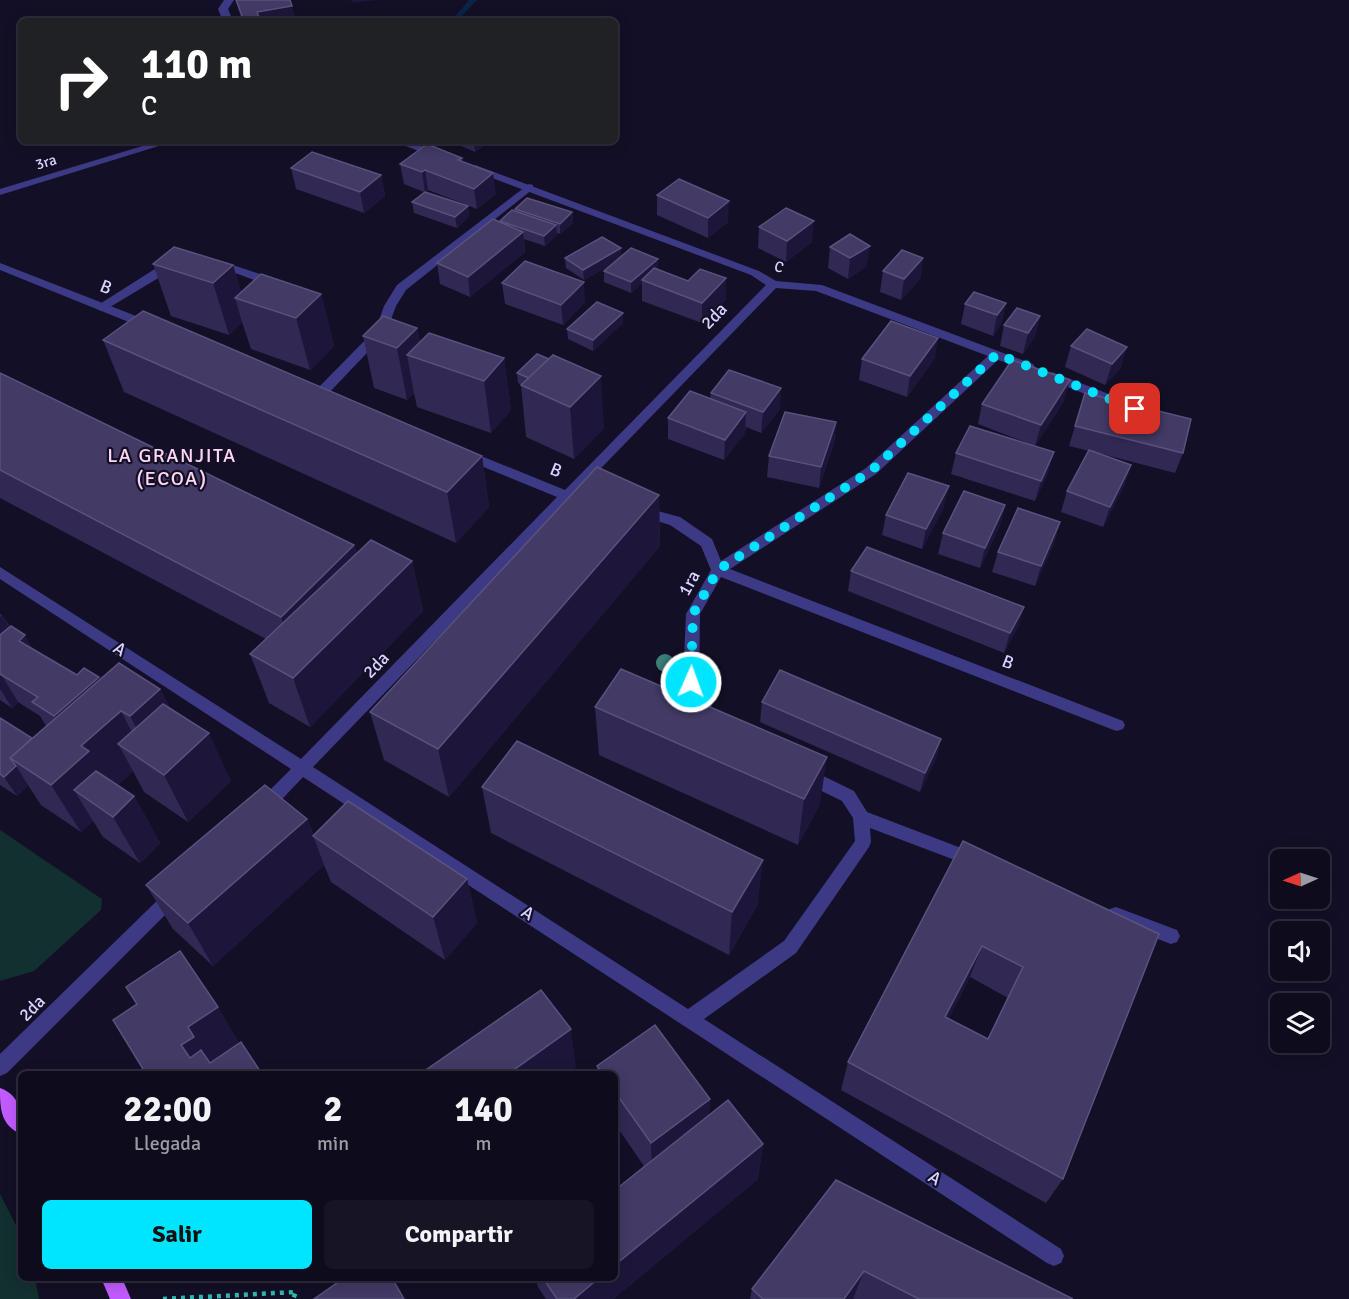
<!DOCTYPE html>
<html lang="es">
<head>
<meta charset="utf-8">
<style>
	:root { --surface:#0e0b1c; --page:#171425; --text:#f1f3f6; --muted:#9b9ba3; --line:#2e2b3b; --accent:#00e5ff }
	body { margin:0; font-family:Signika,sans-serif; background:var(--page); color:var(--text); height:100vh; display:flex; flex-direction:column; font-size:22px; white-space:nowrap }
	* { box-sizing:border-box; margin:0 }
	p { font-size:20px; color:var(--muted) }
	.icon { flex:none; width:33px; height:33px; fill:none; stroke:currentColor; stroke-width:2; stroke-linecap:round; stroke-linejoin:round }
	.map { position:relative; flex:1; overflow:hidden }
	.details { position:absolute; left:18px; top:1071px; width:600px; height:210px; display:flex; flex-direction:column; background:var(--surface); border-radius:9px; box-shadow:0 3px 15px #0003,0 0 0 2px var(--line) }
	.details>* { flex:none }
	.hud { position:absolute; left:18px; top:18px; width:600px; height:126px; border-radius:9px; box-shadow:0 3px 15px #0003,0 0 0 2px var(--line); background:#202124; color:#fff; overflow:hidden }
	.needle { width:39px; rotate:267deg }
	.tools { position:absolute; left:1270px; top:849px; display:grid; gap:12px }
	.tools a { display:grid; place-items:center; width:60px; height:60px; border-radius:9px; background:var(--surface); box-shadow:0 3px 15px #0003,0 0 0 2px var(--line); font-size:30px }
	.pin { position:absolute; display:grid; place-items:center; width:51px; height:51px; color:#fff; margin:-26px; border-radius:12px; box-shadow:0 3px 9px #0006 }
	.me { position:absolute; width:66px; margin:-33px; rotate:2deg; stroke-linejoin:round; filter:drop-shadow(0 0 4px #0008) }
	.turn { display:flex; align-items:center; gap:21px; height:126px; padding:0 24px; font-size:27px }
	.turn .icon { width:78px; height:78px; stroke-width:2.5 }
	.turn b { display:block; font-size:42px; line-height:51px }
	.eta { display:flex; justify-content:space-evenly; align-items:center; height:102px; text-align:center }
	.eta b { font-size:36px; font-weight:700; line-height:42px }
	.action { display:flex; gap:12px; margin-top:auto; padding:12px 24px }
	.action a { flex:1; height:69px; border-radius:9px; background:var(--accent); color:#111; font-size:24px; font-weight:700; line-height:69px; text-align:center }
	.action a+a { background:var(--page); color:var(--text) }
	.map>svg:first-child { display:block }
</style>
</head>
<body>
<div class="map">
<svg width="1349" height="1299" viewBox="0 0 1349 1299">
	<rect width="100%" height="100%" fill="#130f26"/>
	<g fill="#12302f">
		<path d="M0 830 102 899 101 910 34 971 0 981Z"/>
		<path d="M0 1194 21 1235V1278H35L39 1299H0Z"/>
	</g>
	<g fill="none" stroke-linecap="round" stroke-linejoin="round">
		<path fill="#0c2248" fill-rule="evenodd" d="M469 0H477L457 21H451Z"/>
		<path stroke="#2fb8b0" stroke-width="4.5" stroke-dasharray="4 5" stroke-linecap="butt" d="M163 1299 296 1292 293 1299"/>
		<g fill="#3d3a85" fill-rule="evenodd">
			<path d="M529 184 533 185V189L406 290 396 306 386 333 324 398H314L313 395 314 392 376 329 384 306 397 285Z"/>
			<path d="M215 259 278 280 280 283 278 286H270L211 264 209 262Z"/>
			<path d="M174 262 180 265 105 310 101 311 95 307 158 267Z"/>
		</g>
		<g fill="#3d3a85" fill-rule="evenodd">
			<path d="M224 0H234L228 9 233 21H223L218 9Z"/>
			<path d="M159 141H175L0 195V189Z"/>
			<path d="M393 141H408L443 155 442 157H434Z"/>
			<path d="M475 165 759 271 776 281 822 285 1033 364 1035 367 1033 370 1029 371 998 360 876 474 730 569 1123 721 1125 725 1123 729 1117 731 1111 729 721 577 700 614 699 682 720 722 718 726 712 728 706 726 683 682 686 614 711 570 701 546 670 525 634 514 632 511 634 508 639 506 680 517 712 539 721 561 866 468 988 356 816 291 776 288 576 494 592 501 594 504 592 507 587 509 569 502 313 767 688 1009 784 941 855 841 853 818 842 801 799 780 797 775 799 770 805 768 811 770 854 791 867 812 982 856 984 861 982 866 976 868 870 828 871 842 869 847 796 953 704 1019 1061 1249 1064 1256 1061 1263 1054 1266 1047 1263 303 777 269 813 263 815 257 813 255 808 257 803 291 769 0 579V567L301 759 557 497 459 457 457 454 459 451H469L565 490 766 285 751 275 471 170 470 168Z"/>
			<path d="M0 263 154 323 156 326 154 329H146L0 270Z"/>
			<path d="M1052 372 1132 403 1133 406 1127 410 1122 409 1048 379 1046 376Z"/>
			<path d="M175 886 181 889 184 894 181 899 7 1073 0 1076V1054L169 889Z"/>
			<path d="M1116 907 1177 930 1180 936 1177 942 1171 944 1110 921 1107 915 1110 909Z"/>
		</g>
		<g fill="#c25bff" fill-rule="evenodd">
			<path d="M0 1088C22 1096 21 1114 21 1134 0 1125 0 1107 0 1088Z"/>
			<path d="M101 1278H122L131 1299H110Z"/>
		</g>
	</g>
	<circle fill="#3d827b" cx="665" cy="663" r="9"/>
	<g fill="#312854" fill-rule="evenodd">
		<path d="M236 0 296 21H242Z"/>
		<path d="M452 141H491L475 152 452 142Z"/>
		<path d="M462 158 463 162 496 194 477 209 428 190 426 192 468 206 469 216 457 228 414 213 412 202 424 192 404 184 400 164Z"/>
		<path d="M291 168 381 175 385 196 364 213 296 189Z"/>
		<path d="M657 195 728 222 708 238 657 215Z"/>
		<path d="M515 209 572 212 573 223 560 234 557 233V235L545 246 524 239 525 252 470 297 440 284 437 263 500 222V221L515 211Z"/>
		<path d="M759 227 812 242 786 262 758 248Z"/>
		<path d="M830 247 867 266 848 279 828 268Z"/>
		<path d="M621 257 688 281 726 278V299L702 323 642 301V283L631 293 604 282V271L614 263 584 280 566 268 565 258Z"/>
		<path d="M923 258 920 279 901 300 880 292 883 271Z"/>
		<path d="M153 264 233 265 241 292 321 294 334 346 310 370 251 349 242 322 229 335 171 316Z"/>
		<path d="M502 283 585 302 563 325 505 304Z"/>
		<path d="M1006 303 1001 324 993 336 961 324 965 304Z"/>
		<path d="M623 313V323L593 351 568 339 567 329Z"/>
		<path d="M1040 316 1035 336 1023 354 1000 346 1004 325Z"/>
		<path d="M417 328 420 342 504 358 511 410 491 433 417 407 414 393 407 400 374 388 363 336Z"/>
		<path d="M103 340 482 456 489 507 456 543 124 392Z"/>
		<path d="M1071 346 1121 368 1105 385 1065 367Z"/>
		<path d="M537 354 604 428 574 459 526 437 521 385H522L518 383 517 373Z"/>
		<path d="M935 358 907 397 859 380 862 359Z"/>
		<path d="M0 373 354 545 357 554 412 561 423 611 310 727 269 703 250 654 266 639 0 498Z"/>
		<path d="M711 393 780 409 761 433 746 427 745 433 724 460 668 439V418L710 399Z"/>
		<path d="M1085 393 1183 453 1175 473 1098 453 1131 465 1124 486 1103 527 1061 512 1067 491 1089 451 1069 446Z"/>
		<path d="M1064 401 1035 446 978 424 982 404Z"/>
		<path d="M836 422 834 443 819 488 767 477 769 456Z"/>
		<path d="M956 453 1048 473 1035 501 951 474Z"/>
		<path d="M659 495 660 546 449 797 384 760 370 712Z"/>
		<path d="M1005 505 1000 525 980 568 938 554 943 533Z"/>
		<path d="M944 507 922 549 882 535 886 515Z"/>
		<path d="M1060 522 1054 543 1035 586 992 572 998 552Z"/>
		<path d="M851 571 1024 607 1018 627 1004 653 848 591Z"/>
		<path d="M0 614 2 615 10 627 34 649 77 675 160 689 169 707 231 781 188 822 144 792 133 771 118 785 134 796 160 843 140 863 103 837 93 821 81 832 41 805 28 785 17 796 0 785V718L32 738 46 726 40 716 18 702 12 708 0 700Z"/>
		<path d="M762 702 941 739 936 758 920 792 760 722Z"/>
		<path d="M595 707 820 804 798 845 599 755Z"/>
		<path d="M482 787 758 904 729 955 491 833Z"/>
		<path d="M307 819 314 836 467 879 477 923 445 960 331 882 324 865 213 966 173 929 146 885Z"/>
		<path d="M963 841 1159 934 1063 1179 1046 1203 841 1090 848 1062ZM970 977 1008 998 988 1039 949 1018Z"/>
		<path d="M655 1025 710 1099 709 1115 728 1100 763 1144 758 1179 613 1299H546L538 1287 535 1278H615V1190L644 1166 615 1124V1074H597V1066Z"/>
		<path d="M836 1180 1073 1299H750L752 1289Z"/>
	</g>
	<g fill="#1d163a">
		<path d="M351 0H377L352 3Z"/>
		<path d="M292 6 296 21H253L257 12Z"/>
		<path d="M474 141H491L475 152Z"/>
		<path d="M425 170 428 190 425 193 422 172Z"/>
		<path d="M493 173 496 194 477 209 474 189Z"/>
		<path d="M381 175 385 196 364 213 360 192Z"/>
		<path d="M729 201 728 222 708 238V218Z"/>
		<path d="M468 206 469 216 457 228 455 217Z"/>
		<path d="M572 212 573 223 560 234V224Z"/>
		<path d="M814 221 812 242 786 262 787 241Z"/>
		<path d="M556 225 557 235 545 246 544 236Z"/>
		<path d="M523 232 525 252 470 297 468 277Z"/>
		<path d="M870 246 867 266 848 279 850 258Z"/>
		<path d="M621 248V259L584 280 583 270Z"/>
		<path d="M923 258 920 279 901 300 904 279Z"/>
		<path d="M658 259V269L642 280V283L631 293V282Z"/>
		<path d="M233 265 243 300 235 298 242 322 229 335 213 283Z"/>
		<path d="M726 278V299L702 323V303Z"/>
		<path d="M584 282 585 302 563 325 561 305Z"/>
		<path d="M321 294 334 346 310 370 296 318Z"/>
		<path d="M1006 303 1001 324 993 336 997 315Z"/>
		<path d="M623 313V323L593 351V340Z"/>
		<path d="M1040 316 1035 336 1023 354 1028 333Z"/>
		<path d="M417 328 423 360 407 355 414 393 407 400 397 348Z"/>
		<path d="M938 338 935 358 907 397 910 376Z"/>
		<path d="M1127 347 1121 368 1105 385 1112 364Z"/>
		<path d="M504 358 511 410 491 433 484 381Z"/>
		<path d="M601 376 604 428 574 459 570 407Z"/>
		<path d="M1070 380 1064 401 1035 446 1041 425Z"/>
		<path d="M781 388 780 409 761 433 763 412Z"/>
		<path d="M746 412 745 433 724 460 725 440Z"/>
		<path d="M836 422 834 443 819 488 821 467Z"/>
		<path d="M1054 452 1048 473 1035 501 1041 481Z"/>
		<path d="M482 456 489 507 456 543 447 492Z"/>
		<path d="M1131 465 1124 486 1103 527 1110 507Z"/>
		<path d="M949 486 944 507 922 549 926 529Z"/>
		<path d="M659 495 660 546 449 797 438 749Z"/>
		<path d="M1005 505 1000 525 980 568 985 548Z"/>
		<path d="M1060 522 1054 543 1035 586 1041 566Z"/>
		<path d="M354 545 364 583 294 654 281 617Z"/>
		<path d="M412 561 423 611 310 727 293 678Z"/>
		<path d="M1024 607 1018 627 1004 653 1010 633Z"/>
		<path d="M2 615 19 644 0 661V617Z"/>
		<path d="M25 635 42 664 19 641Z"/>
		<path d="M0 674H1L18 702 12 708 0 689Z"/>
		<path d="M99 677 114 705 71 744 54 716Z"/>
		<path d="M160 689 183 737 155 764 130 716Z"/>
		<path d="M121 711 146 759 118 744 133 771 112 791 74 790 93 821 81 832 51 785 81 746Z"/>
		<path d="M209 733 231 781 188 822 164 775Z"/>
		<path d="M941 739 936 758 920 792 925 773Z"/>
		<path d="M827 757 820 804 798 845 804 799Z"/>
		<path d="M16 766 28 785 17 796 4 777Z"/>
		<path d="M134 796 160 843 140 863 113 817Z"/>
		<path d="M307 819 324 865 213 966 188 923Z"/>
		<path d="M763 860 758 904 729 955 732 912Z"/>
		<path d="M467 879 477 923 445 960 433 917Z"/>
		<path d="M982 946 970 977 935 1046 945 1017Z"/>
		<path d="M218 1007 242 1047 201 1074 181 1045 188 1027Z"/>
		<path d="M571 1029 576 1068 568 1074H508Z"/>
		<path d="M710 1099 708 1135 652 1177 651 1143Z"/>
		<path d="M763 1144 758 1179 613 1299H574L599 1278H615V1265Z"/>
		<path d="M864 1271 853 1299H844Z"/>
	</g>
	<g fill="#433a66" stroke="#5a527e" stroke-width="1.5" fill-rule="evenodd">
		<path d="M236 0H290L292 6 257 12 260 20 244 21Z"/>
		<path d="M427 144 462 158 458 160 493 173 474 189 425 170 422 172 400 164Z"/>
		<path d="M312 152 381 175 360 192 291 168Z"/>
		<path d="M679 179 729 201 708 218 657 195Z"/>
		<path d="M425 192 468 206 455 217 412 202Z"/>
		<path d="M527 198 572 212 560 224 515 209Z"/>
		<path d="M786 208 814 221 787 241 759 227Z"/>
		<path d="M512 210 556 225 544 236 500 221Z"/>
		<path d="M493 219 523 232 468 277 437 263Z"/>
		<path d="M850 234 870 246 850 258 830 247Z"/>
		<path d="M602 237 621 248 583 270 565 258Z"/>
		<path d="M174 247 233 265 213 283 153 264Z"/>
		<path d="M631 248 658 259 631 282 604 271Z"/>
		<path d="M902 250 923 258 904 279 883 271Z"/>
		<path d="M525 261 584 282 561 305 502 283Z"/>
		<path d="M654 268 688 281 700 269 726 278 702 303 642 280Z"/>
		<path d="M261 274 321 294 296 318 235 298Z"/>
		<path d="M974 292 1006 303 997 315 965 304Z"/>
		<path d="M597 302 623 313 593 340 567 329Z"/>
		<path d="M1017 308 1040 316 1028 333 1004 325Z"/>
		<path d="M143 311 482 456 447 492 103 340Z"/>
		<path d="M383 316 417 328 397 348 363 336Z"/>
		<path d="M891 321 938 338 910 376 862 359Z"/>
		<path d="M1087 329 1127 347 1112 364 1071 346Z"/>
		<path d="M429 333 504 358 484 381 407 355Z"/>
		<path d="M537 354 549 359 529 378 517 373Z"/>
		<path d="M553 355 601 376 570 407 521 385Z"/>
		<path d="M1012 360 1070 380 1041 425 982 404Z"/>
		<path d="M729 370 781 388 763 412 711 393Z"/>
		<path d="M0 373 354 545 281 617 0 470Z"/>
		<path d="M690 391 746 412 725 440 668 418Z"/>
		<path d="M1085 393 1191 419 1183 453 1075 426Z"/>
		<path d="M785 412 836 422 821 467 769 456Z"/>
		<path d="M970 426 1054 452 1041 481 956 453Z"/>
		<path d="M1089 450 1131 465 1110 507 1067 491Z"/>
		<path d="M597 467 659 495 438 749 370 712Z"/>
		<path d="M908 473 949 486 926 529 886 515Z"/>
		<path d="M964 491 1005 505 985 548 943 533Z"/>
		<path d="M1018 508 1060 522 1041 566 998 552Z"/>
		<path d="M371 540 412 561 293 678 250 654Z"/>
		<path d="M867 547 1024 607 1010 633 851 571Z"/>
		<path d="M11 626 25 635 19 641 77 675 84 668 99 677 54 716 32 702 38 697 0 674V635Z"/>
		<path d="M119 663 160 689 130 716 121 711 81 746 89 751 51 785 10 758Z"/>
		<path d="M621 669 827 757 804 799 595 707Z"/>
		<path d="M780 670 941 739 925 773 762 702Z"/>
		<path d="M163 704 209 733 164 775 118 744Z"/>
		<path d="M0 718 32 738 10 758 16 766 4 777 0 774Z"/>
		<path d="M517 741 763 860 732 912 482 787Z"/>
		<path d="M96 771 134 796 113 817 74 790Z"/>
		<path d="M265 785 307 819 188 923 146 885Z"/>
		<path d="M348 801 467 879 433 917 313 836Z"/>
		<path d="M963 841 1159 934 1063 1179 848 1062ZM982 946 1023 967 988 1039 945 1017Z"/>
		<path d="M180 951 218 1007 188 1027 194 1037 181 1045 190 1058 201 1050 210 1063 241 1042 262 1074H146L113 1020 137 1004 126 987Z"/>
		<path d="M541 990 571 1029 508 1074H420Z"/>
		<path d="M655 1025 710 1099 651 1143 615 1092V1074H602L597 1066Z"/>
		<path d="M728 1100 763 1144 615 1265V1190Z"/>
		<path d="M836 1180 1073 1299H919L864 1271 844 1299H763L752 1289Z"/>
		<path d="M344 1278H392L404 1299H314Z"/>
		<path d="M543 1278H599L574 1299H557Z"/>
	</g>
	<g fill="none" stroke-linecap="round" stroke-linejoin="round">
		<path stroke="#00e5ff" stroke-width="10" stroke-dasharray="0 18" d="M691 682 693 614 718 570 871 471 997 354 1135 409"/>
	</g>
	<g text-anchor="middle" stroke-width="4.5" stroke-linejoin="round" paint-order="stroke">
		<g font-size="15" fill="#d9d4ff" stroke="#130f26">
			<text transform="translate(46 162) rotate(-17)" y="5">3ra</text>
			<text transform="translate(779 267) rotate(13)" y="5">C</text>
		</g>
		<g font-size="18" fill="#d9d4ff" stroke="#130f26">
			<text transform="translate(106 287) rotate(22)" y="6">B</text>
			<text transform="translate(714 316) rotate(-46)" y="6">2da</text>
			<text transform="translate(556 470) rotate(22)" y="6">B</text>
			<text transform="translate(689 583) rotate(-61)" y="6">1ra</text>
			<text transform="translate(120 649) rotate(33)" y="6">A</text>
			<text transform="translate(1008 662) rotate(21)" y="6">B</text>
			<text transform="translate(376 665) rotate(-46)" y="6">2da</text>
			<text transform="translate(528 913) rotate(33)" y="6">A</text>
			<text transform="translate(32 1008) rotate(-45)" y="6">2da</text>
			<text transform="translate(935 1178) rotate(33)" y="6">A</text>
		</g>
		<g font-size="20" letter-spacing="1.5" fill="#ffd6f0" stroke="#130f26">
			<text x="172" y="462">LA GRANJITA<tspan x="172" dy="23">(ECOA)</tspan></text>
		</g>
	</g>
</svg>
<div class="tools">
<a><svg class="needle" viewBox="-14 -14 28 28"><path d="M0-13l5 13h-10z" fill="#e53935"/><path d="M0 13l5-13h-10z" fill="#9b9ba3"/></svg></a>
<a><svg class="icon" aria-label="sound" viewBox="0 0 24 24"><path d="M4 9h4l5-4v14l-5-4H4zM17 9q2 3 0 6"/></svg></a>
<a><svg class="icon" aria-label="layers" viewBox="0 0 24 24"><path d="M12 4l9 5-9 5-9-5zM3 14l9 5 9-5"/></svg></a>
</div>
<div class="pin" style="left:1135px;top:409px;background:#d93025"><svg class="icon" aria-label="arrive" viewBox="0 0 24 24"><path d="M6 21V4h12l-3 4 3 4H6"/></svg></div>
<svg class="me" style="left:691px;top:682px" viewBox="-20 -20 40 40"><circle r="17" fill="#00e5ff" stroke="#fff" stroke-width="3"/><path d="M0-11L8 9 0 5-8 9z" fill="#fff"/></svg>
<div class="hud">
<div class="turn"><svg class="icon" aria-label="right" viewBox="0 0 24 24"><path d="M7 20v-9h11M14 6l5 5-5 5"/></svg><div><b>110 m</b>C</div></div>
</div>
<section class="details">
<div class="eta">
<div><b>22:00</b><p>Llegada</p></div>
<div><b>2</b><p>min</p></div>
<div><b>140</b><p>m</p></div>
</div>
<div class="action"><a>Salir</a><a>Compartir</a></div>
</section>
</div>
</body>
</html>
